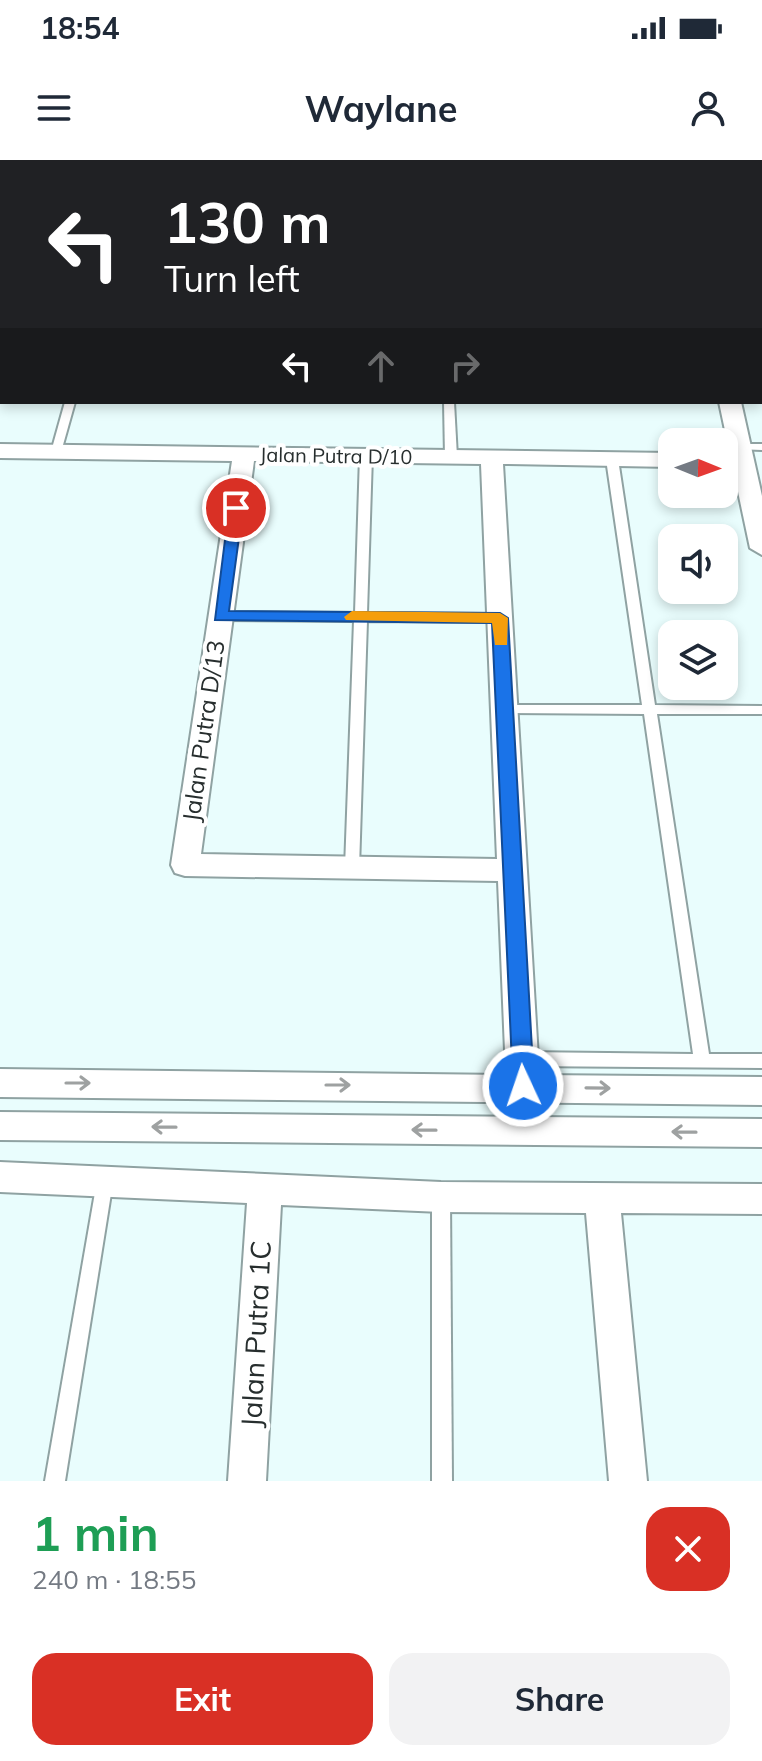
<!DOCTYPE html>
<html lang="en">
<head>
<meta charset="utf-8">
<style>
	:root { --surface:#fff; --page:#f2f2f3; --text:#1f2937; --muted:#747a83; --accent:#d93025 }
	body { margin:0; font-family:Mulish,sans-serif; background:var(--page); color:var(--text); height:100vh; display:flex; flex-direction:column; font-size:30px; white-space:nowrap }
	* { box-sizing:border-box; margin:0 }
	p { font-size:26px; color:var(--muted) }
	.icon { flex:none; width:44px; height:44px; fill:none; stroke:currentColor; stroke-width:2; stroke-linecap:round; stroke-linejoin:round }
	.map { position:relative; height:1321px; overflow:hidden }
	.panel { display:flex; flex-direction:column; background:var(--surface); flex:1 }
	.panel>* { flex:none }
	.hud { position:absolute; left:0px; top:0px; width:762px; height:244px; box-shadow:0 4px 12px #0003; background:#202124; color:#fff; overflow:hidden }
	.needle { width:52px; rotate:91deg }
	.buttons { position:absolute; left:658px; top:268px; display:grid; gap:16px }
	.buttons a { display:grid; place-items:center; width:80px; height:80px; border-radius:16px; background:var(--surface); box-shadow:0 4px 12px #0003; font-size:40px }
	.pin { position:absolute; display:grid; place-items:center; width:68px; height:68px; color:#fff; margin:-34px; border:4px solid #fff; border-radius:50%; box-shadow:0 2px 8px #0007 }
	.me { position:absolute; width:88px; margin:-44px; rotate:357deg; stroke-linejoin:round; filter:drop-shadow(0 0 6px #0008) }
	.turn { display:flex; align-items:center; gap:28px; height:168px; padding:0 32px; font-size:36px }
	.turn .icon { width:104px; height:104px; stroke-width:2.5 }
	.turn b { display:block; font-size:56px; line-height:68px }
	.lanes { display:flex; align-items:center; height:76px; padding:0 32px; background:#0003; justify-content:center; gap:40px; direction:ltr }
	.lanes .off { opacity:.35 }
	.round { display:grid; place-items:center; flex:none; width:84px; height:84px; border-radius:24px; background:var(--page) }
	.summary { display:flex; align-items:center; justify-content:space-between; height:136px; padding:0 32px }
	h1 { font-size:48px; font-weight:700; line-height:60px; color:#1e9e55 }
	.button { display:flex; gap:16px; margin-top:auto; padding:16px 32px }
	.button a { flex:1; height:92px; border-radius:24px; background:var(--accent); color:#fff; font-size:32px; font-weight:700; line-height:92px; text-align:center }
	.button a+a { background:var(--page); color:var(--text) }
	.status { display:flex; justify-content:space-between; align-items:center; height:56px; padding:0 40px; background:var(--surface); direction:ltr }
	.status svg { height:22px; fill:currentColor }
	header { display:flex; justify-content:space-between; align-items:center; height:104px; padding:0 32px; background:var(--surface); font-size:36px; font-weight:700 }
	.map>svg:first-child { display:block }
</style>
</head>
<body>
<div class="status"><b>18:54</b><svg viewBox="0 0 49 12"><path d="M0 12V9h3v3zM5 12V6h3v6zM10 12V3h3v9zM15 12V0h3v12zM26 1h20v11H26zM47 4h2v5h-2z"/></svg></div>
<header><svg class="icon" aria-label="menu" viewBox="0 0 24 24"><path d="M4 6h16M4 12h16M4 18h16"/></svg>Waylane<svg class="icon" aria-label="person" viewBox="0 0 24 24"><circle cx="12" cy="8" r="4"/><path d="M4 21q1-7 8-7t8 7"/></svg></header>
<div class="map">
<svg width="762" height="1321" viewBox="0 0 762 1321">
	<rect width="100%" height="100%" fill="#e9fdfd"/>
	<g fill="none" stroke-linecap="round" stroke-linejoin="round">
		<g stroke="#8fa2a2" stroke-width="4">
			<g id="lane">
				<path d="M757 0H762V6L760 5Z"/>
				<rect x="0" y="223" width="2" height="6"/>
				<path d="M65 242H75L61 292 56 295 51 292Z"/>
				<path d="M444 242H454L457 297 451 300 445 297Z"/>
				<path d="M739 284H762V290L735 289V285Z"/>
				<path d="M366 293 372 296 367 453 500 454 506 458 500 462 367 461 359 708 357 712H347L345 708 354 461 221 460 215 456 221 452 355 453 360 296Z"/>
				<path d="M612 296 618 299 655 545 762 546V554H657L709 894H762V908L522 906 516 904 514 899 516 894 522 892 693 894 644 554 504 553 497 549 504 545H642L606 299Z"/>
				<path d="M105 1014 111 1016 113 1021 65 1321H45L97 1021 99 1016Z"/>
				<path d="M441 1029 447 1032 450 1037 452 1321H432V1037L435 1032Z"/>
			</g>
		</g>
		<g stroke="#8fa2a2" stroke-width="4">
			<g id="street">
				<path d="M64 0H82L63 2Z"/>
				<path d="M665 0H683L684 2H666Z"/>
				<rect x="760" y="90" width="2" height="12"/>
				<rect x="0" y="168" width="2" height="12"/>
				<path d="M719 242H741L762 336V395L750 388Z"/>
				<path d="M0 284 672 293V307L503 304 539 915 762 917V945L0 937V909L506 915 498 721 185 716 175 713 171 705 232 301 0 298ZM254 301 481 304 497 699 201 694Z"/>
				<path d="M0 952 762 959V987L0 980Z"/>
				<path d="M0 1002 441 1022 762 1024V1054L621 1053 647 1321H609L586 1053 441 1052 281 1045 266 1321H228L247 1043 0 1032Z"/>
			</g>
		</g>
		<use href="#lane" fill="#fff" fill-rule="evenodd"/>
		<use href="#street" fill="#fff" fill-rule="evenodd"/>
	</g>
	<defs><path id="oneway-shaft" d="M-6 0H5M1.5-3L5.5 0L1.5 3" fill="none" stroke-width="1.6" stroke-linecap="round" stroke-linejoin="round" transform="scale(2)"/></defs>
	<g stroke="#9ea1a1">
		<use href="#oneway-shaft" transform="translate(78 923)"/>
		<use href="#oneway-shaft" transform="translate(338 925)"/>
		<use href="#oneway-shaft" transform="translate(598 928) rotate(1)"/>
		<use href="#oneway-shaft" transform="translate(164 967) rotate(-179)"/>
		<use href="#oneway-shaft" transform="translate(424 970) rotate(-179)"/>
		<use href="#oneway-shaft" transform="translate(684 972) rotate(-179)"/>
	</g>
	<path fill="#1a73e8" stroke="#114b97" stroke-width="2" d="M236 344 243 348 229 451 500 453 508 458 534 926 531 933H516L513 926 492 463 215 460 229 348Z"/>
	<path fill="#f59e0b" d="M352 451 500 453 508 458 507 485H495L492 463 346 460 344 457Z"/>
	<g text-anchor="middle" stroke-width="8" stroke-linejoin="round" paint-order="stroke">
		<g font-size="20" fill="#272e2e" stroke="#fff">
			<text transform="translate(336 296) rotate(1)" y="7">Jalan Putra D/10</text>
		</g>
		<g font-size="24" fill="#272e2e" stroke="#fff">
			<text transform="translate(204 571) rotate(-82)" y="8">Jalan Putra D/13</text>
		</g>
		<g font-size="28" fill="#272e2e" stroke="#fff">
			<text transform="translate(256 1174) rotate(-87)" y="10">Jalan Putra 1C</text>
		</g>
	</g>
</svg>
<div class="buttons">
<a><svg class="needle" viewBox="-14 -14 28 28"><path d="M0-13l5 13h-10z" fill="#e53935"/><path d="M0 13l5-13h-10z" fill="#747a83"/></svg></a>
<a><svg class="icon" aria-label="sound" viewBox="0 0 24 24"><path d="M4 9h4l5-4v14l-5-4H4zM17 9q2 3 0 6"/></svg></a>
<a><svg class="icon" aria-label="layers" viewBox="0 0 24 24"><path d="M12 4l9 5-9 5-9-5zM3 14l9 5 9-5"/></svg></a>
</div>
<div class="pin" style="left:236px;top:348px;background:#d93025"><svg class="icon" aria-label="arrive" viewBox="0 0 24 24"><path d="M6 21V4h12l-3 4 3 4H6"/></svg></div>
<svg class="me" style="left:523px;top:926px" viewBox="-20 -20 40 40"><circle r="17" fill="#1a73e8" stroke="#fff" stroke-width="3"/><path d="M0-11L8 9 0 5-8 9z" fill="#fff"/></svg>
<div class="hud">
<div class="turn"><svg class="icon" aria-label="left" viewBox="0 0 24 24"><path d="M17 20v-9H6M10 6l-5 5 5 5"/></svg><div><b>130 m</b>Turn left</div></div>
<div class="lanes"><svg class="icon" aria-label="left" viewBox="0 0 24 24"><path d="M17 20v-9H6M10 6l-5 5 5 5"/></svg><svg class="icon off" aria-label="ahead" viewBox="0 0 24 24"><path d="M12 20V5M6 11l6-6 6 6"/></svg><svg class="icon off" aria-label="right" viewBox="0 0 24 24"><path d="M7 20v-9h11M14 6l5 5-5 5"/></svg></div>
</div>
</div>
<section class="panel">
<div class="summary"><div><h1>1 min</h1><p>240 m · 18:55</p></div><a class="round" style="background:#d93025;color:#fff"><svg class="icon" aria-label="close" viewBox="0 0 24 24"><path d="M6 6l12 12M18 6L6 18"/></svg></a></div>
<div class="button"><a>Exit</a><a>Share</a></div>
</section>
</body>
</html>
